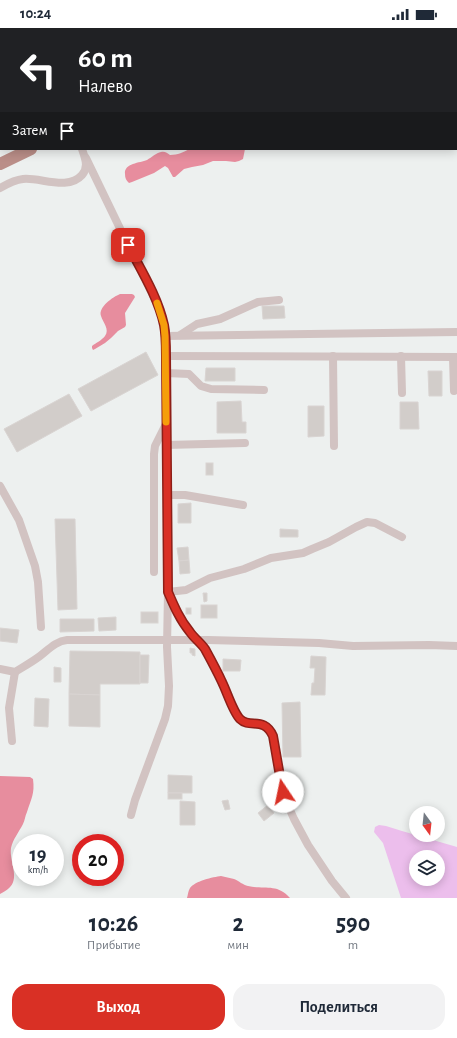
<!DOCTYPE html>
<html lang="ru">
<head>
<meta charset="utf-8">
<style>
	:root { --surface:#fff; --page:#f2f2f3; --text:#1f2937; --muted:#747a83; --accent:#d93025 }
	body { margin:0; font-family:"Alegreya Sans",sans-serif; background:var(--page); color:var(--text); height:100vh; display:flex; flex-direction:column; font-size:15px; white-space:nowrap }
	* { box-sizing:border-box; margin:0 }
	p { font-size:13px; color:var(--muted) }
	.icon { flex:none; width:22px; height:22px; fill:none; stroke:currentColor; stroke-width:2; stroke-linecap:round; stroke-linejoin:round }
	.map { position:relative; height:870px; overflow:hidden }
	.panel { display:flex; flex-direction:column; background:var(--surface); flex:1 }
	.panel>* { flex:none }
	.top-card { position:absolute; left:0px; top:0px; width:457px; height:122px; box-shadow:0 2px 10px #0003; background:#202124; color:#fff; overflow:hidden }
	.needle { width:26px; rotate:165deg }
	.controls { position:absolute; left:409px; top:778px; display:grid; gap:8px }
	.controls a { display:grid; place-items:center; width:36px; height:36px; border-radius:50%; background:var(--surface); box-shadow:0 2px 10px #0003; font-size:20px }
	.speed { position:absolute; left:12px; top:806px; display:flex; gap:8px; font-size:20px; font-weight:700; text-align:center }
	.speed>* { display:grid; place-content:center; width:52px; height:52px; border-radius:50%; background:var(--surface); box-shadow:0 2px 10px #0003; line-height:1 }
	.speed small { font-size:10px; font-weight:400 }
	.speed .limit { border:6px solid #d22; background:#fff; color:#111 }
	.pin { position:absolute; display:grid; place-items:center; width:34px; height:34px; color:#fff; margin:-17px; border-radius:8px; box-shadow:0 2px 6px #0006 }
	.me { position:absolute; width:44px; margin:-22px; rotate:349deg; stroke-linejoin:round; filter:drop-shadow(0 0 3px #0008) }
	.turn { display:flex; align-items:center; gap:14px; height:84px; padding:0 12px; font-size:18px }
	.turn .icon { width:52px; height:52px; stroke-width:2.5 }
	.turn b { display:block; font-size:28px; line-height:34px }
	.then { display:flex; align-items:center; height:38px; padding:0 12px; background:#0003; gap:8px; font-size:15px }
	.eta { display:flex; justify-content:space-evenly; align-items:center; height:68px; text-align:center }
	.eta b { font-size:24px; font-weight:700; line-height:28px }
	.button { display:flex; gap:8px; margin-top:auto; padding:8px 12px }
	.button a { flex:1; height:46px; border-radius:16px; background:var(--accent); color:#fff; font-size:16px; font-weight:700; line-height:46px; text-align:center }
	.button a+a { background:var(--page); color:var(--text) }
	.status { display:flex; justify-content:space-between; align-items:center; height:28px; padding:0 20px; background:var(--surface); direction:ltr }
	.status svg { height:11px; fill:currentColor }
	.map>svg:first-child { display:block }
</style>
</head>
<body>
<div class="status"><b>10:24</b><svg viewBox="0 0 49 12"><path d="M0 12V9h3v3zM5 12V6h3v6zM10 12V3h3v9zM15 12V0h3v12zM26 1h20v11H26zM47 4h2v5h-2z"/></svg></div>
<div class="map">
<svg width="457" height="870" viewBox="0 0 457 870">
	<rect width="100%" height="100%" fill="#edf0ef"/>
	<g fill="#ecbeec" fill-rule="evenodd">
		<rect x="456" y="23" width="1" height="66"/>
		<path d="M379 797 386 798 402 803 457 819V870H401L383 815 374 804 375 799ZM416 829H438V851H416Z"/>
	</g>
	<g fill="#e78d9e">
		<path d="M190 121H245L243 131 239 133 235 134 226 133H213L203 137 192 139 184 141 175 149H173L168 140 165 138 154 145 132 154 129 155C126 152 125 150 125 146 124 135 140 135 147 132 152 129 156 125 161 124 165 123 167 125 170 127 178 127 183 124 190 121Z"/>
		<path d="M120 266H132L134 267 135 269 125 285 126 297 125 299 118 303 111 310 105 315 95 321 93 322 92 320V318C96 315 102 312 105 308 110 301 103 295 101 288 98 279 113 269 120 266Z"/>
		<path d="M0 748 30 749 33 751C35 766 31 771 27 784 25 788 25 792 23 796 19 804 13 811 11 820 9 834 21 851 8 861 6 863 3 864 0 866Z"/>
		<path d="M221 848C225 849 230 850 234 851 239 853 243 857 248 858 264 862 277 855 290 870H187C188 867 188 863 190 860 195 853 213 849 221 848Z"/>
	</g>
	<g fill="#d2cdca" stroke="#d9d4d2">
		<path d="M262 278H284L285 290 263 291Z"/>
		<path d="M146 324 158 347 91 383 78 361Z"/>
		<path d="M206 340H235V353H205Z"/>
		<path d="M428 343H442V368H429Z"/>
		<path d="M69 366 82 388 17 424 4 401Z"/>
		<path d="M241 373 242 394H246V405H217V374Z"/>
		<path d="M400 374H418L419 401H400Z"/>
		<path d="M308 378H324V408L308 409Z"/>
		<rect x="206" y="435" width="7" height="12"/>
		<path d="M191 475V495H178V476Z"/>
		<path d="M55 491H75L77 581 58 582Z"/>
		<path d="M280 501 298 502V509H280Z"/>
		<path d="M188 519 189 532 179 533 177 520Z"/>
		<path d="M189 532 190 545 180 546 179 533Z"/>
		<path d="M203 565H207V573L204 574Z"/>
		<rect x="201" y="577" width="16" height="13"/>
		<rect x="186" y="580" width="5" height="6"/>
		<rect x="141" y="584" width="17" height="11"/>
		<path d="M116 589V602L99 603 98 590Z"/>
		<path d="M60 591H94V603L60 604Z"/>
		<path d="M0 600 19 602 17 615 0 613Z"/>
		<path d="M190 620 195 621V628L192 627V625H190Z"/>
		<path d="M70 623 140 624V656H100V667L69 666Z"/>
		<path d="M140 627H149L148 655H140Z"/>
		<path d="M311 628 326 629 325 667H311L312 655H314L315 640H310Z"/>
		<path d="M223 631 241 632 240 643H223Z"/>
		<path d="M54 639 61 640V654H54Z"/>
		<path d="M69 666 100 667V699L69 698Z"/>
		<path d="M35 670 49 671 48 699 34 698Z"/>
		<path d="M300 674 301 729H283L282 675Z"/>
		<path d="M168 747 192 748V765H168Z"/>
		<rect x="168" y="765" width="14" height="6"/>
		<path d="M228 772 230 781 225 782 222 773Z"/>
		<path d="M180 773 195 774V797H180Z"/>
		<path d="M268 777 274 785 264 793 258 785Z"/>
	</g>
	<g fill="none" stroke-linecap="round" stroke-linejoin="round">
		<g stroke="#d2c3c2" stroke-width="8">
			<path d="M72 1 75 0"/>
			<path d="M0 33H1"/>
			<path d="M86 130 128 217 146 253 158 278 164 297 166 316 168 564 167 619 169 658 168 678 165 691 135 772 131 787"/>
			<path d="M0 160C7 156 14 152 23 151 40 149 68 163 82 147 89 139 85 130 82 121"/>
			<path d="M180 307 197 296 220 291 258 274 279 272"/>
			<path d="M165 308 457 304"/>
			<path d="M166 328 457 329"/>
			<path d="M333 328 334 418"/>
			<path d="M401 328 402 365"/>
			<path d="M453 329 454 363"/>
			<path d="M166 345 189 346 201 358 211 361 264 362"/>
			<path d="M166 417 245 415"/>
			<path d="M0 458 19 492 35 538 38 554 41 599"/>
			<path d="M167 467H185L243 477"/>
			<path d="M154 544V426L155 418 165 398"/>
			<path d="M0 641 15 644C23 639 32 634 40 628 48 622 56 613 67 612H208L319 615 353 618 429 617 457 618"/>
			<path d="M12 713 9 680 15 644"/>
			<path d="M346 870 332 853 308 817 294 791 287 775 281 754 273 708C264 688 250 701 240 691 233 684 227 664 222 654 217 643 211 632 205 621 201 615 194 610 190 604 181 592 174 578 168 564L186 562 210 550 244 541 271 530 303 525 312 521 329 514 356 499 367 494 375 495 402 509"/>
		</g>
		<g stroke="#ba8e88" stroke-width="12">
			<path d="M283 1 285 0"/>
			<path d="M0 136 31 121"/>
		</g>
	</g>
	<g fill="none" stroke-linecap="round" stroke-linejoin="round">
		<g stroke="#8d1f18" stroke-width="10">
			<path id="route" d="M128 217C141 242 158 269 164 297 166 307 166 318 166 328L168 564C174 578 180 592 190 604 194 610 201 615 205 621 211 632 217 643 222 654 227 664 233 684 240 691 250 701 264 688 273 708L281 754 283 764"/>
		</g>
		<use href="#route" stroke="#d93025" stroke-width="7"/>
		<path stroke="#f59e0b" stroke-width="7" d="M157 275 164 297 165 308 166 394"/>
	</g>
</svg>
<div class="controls">
<a><svg class="needle" viewBox="-14 -14 28 28"><path d="M0-13l5 13h-10z" fill="#e53935"/><path d="M0 13l5-13h-10z" fill="#747a83"/></svg></a>
<a><svg class="icon" aria-label="layers" viewBox="0 0 24 24"><path d="M12 4l9 5-9 5-9-5zM3 14l9 5 9-5"/></svg></a>
</div>
<div class="speed"><div>19<small>km/h</small></div><div class="limit">20</div></div>
<div class="pin" style="left:128px;top:217px;background:#d93025"><svg class="icon" aria-label="arrive" viewBox="0 0 24 24"><path d="M6 21V4h12l-3 4 3 4H6"/></svg></div>
<svg class="me" style="left:283px;top:764px" viewBox="-20 -20 40 40"><circle r="19" fill="#fff"/><path d="M0-13L10 11 0 6-10 11z" fill="#d93025"/></svg>
<div class="top-card">
<div class="turn"><svg class="icon" aria-label="left" viewBox="0 0 24 24"><path d="M17 20v-9H6M10 6l-5 5 5 5"/></svg><div><b>60 m</b>Налево</div></div>
<div class="then">Затем<svg class="icon" aria-label="arrive" viewBox="0 0 24 24"><path d="M6 21V4h12l-3 4 3 4H6"/></svg></div>
</div>
</div>
<section class="panel">
<div class="eta">
<div><b>10:26</b><p>Прибытие</p></div>
<div><b>2</b><p>мин</p></div>
<div><b>590</b><p>m</p></div>
</div>
<div class="button"><a>Выход</a><a>Поделиться</a></div>
</section>
</body>
</html>
